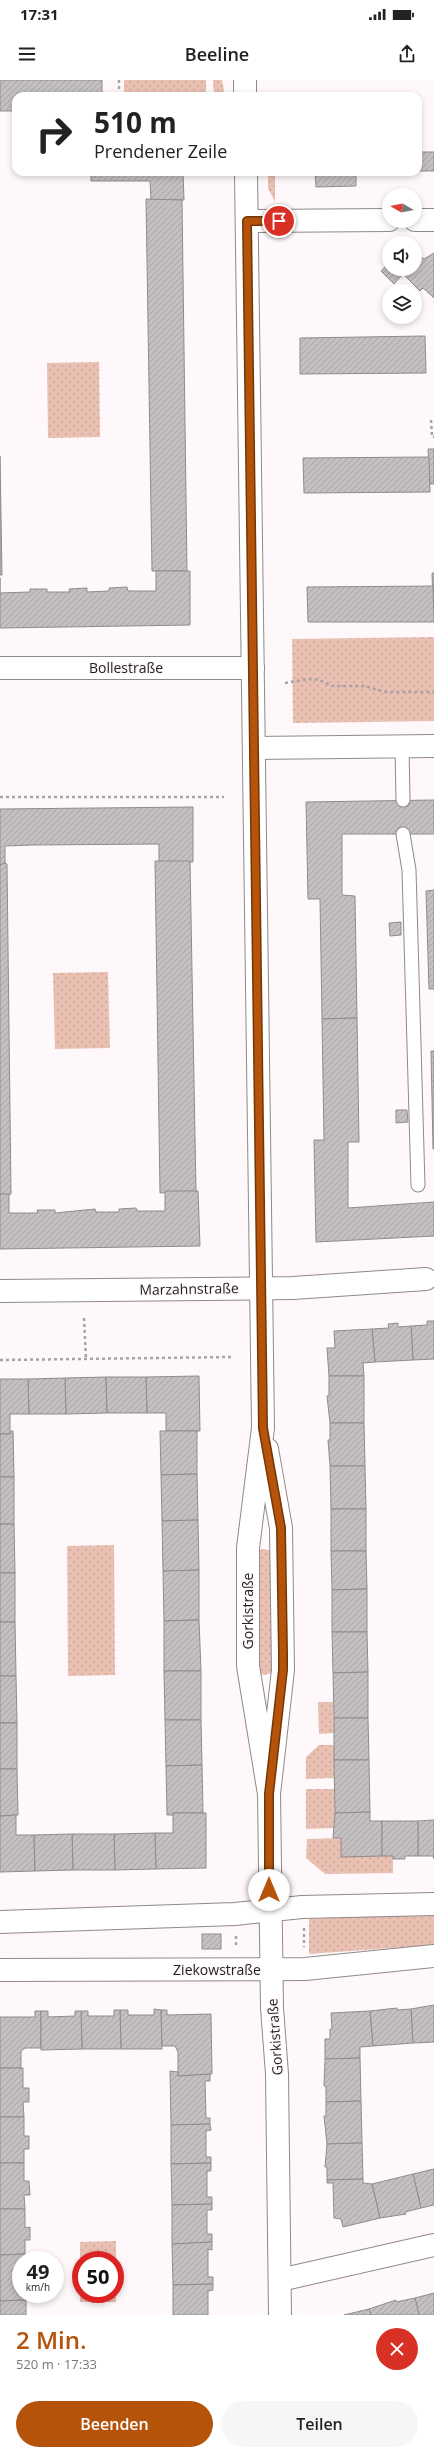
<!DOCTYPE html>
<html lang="de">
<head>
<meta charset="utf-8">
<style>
	:root { --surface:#fff; --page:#f6f6f6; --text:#222; --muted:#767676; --accent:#b45309 }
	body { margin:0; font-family:"Open Sans",sans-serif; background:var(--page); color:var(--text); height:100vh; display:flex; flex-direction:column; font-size:15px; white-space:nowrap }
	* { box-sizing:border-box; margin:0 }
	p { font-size:13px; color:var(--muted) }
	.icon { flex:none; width:22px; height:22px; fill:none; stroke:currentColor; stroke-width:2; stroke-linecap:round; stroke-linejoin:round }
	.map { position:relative; height:2235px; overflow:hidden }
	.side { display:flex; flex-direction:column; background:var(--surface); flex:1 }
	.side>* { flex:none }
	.banner { position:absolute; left:12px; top:12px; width:410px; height:84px; border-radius:12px; box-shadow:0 2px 6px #0003; background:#fff; color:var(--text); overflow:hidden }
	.needle { width:26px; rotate:279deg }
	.controls { position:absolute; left:382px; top:108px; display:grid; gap:8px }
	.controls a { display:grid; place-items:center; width:40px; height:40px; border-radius:50%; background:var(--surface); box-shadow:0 2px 6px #0003; font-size:20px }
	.speed { position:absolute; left:12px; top:2171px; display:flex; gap:8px; font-size:20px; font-weight:700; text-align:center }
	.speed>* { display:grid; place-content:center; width:52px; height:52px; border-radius:50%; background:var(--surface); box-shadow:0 2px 6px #0003; line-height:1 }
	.speed small { font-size:10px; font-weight:400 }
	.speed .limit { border:6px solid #d22; background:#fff; color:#111 }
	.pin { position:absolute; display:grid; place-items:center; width:34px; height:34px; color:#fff; margin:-17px; border:2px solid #fff; border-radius:50%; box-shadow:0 1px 4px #0007 }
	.me { position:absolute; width:44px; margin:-22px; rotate:0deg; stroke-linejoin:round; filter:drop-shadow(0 0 3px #0008) }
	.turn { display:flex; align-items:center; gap:14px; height:84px; padding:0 16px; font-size:18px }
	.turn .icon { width:52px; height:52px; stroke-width:2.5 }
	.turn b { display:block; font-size:28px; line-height:34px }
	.round { display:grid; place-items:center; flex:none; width:42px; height:42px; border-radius:21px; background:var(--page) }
	.head { display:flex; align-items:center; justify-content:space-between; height:68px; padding:0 16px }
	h1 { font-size:24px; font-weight:600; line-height:30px; color:var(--accent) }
	.action { display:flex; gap:8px; margin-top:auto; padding:8px 16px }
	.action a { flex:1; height:46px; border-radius:24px; background:var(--accent); color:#fff; font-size:16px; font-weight:600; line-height:46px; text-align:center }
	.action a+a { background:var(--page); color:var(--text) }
	.status { display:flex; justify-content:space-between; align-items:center; height:28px; padding:0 20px; background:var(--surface); direction:ltr }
	.status svg { height:11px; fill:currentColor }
	header { display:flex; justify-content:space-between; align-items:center; height:52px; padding:0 16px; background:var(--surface); font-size:18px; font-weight:600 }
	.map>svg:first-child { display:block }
</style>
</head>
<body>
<div class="status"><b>17:31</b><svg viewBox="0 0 49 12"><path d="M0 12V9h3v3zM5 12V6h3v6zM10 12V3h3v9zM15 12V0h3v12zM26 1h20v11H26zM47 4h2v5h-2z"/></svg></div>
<header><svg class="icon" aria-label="menu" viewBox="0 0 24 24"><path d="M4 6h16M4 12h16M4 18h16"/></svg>Beeline<svg class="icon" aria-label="share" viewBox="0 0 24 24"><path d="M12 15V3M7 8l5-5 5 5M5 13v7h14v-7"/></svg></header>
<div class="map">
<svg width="434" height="2235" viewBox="0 0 434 2235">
	<defs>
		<pattern id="grass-dots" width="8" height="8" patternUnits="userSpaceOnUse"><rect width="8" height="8" fill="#eac0b2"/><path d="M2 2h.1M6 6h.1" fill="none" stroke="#c8a599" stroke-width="1.8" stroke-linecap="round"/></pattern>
		<pattern id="building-hatch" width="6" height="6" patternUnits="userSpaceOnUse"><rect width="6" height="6" fill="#c3bfc2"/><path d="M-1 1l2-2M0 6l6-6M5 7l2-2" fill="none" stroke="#a7a4a6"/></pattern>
	</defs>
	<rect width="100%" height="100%" fill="#fef8fa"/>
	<g fill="url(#grass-dots)" fill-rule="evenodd">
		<rect x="124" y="0" width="82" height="16"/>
		<path d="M213 0H222L225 16H214Z"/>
		<path d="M268 92H275V122L268 108Z"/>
		<path d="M99 282 100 357 48 358 47 283Z"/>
		<path d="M434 557V641L293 643 292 559Z"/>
		<path d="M108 892 110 968 55 969 53 893Z"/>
		<path d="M114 1465 115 1595 68 1596 67 1466Z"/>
		<path d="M263 1469 274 1471 272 1593 264 1595 259 1593 257 1471Z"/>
		<path d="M318 1622H333L334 1653 319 1654Z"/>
		<path d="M319 1665H334V1698L306 1699V1677Z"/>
		<path d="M306 1709H334L335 1748 306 1749Z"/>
		<path d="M341 1758V1776H393V1793L325 1794 306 1778 307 1759Z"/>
		<path d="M434 1833V1865L309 1874V1839Z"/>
		<path d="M116 2161V2222H80V2162ZM81 2180H115V2214H81Z"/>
	</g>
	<g fill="url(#building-hatch)" stroke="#8f8b8e">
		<path d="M0 0H102V16H16V31H0Z"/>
		<rect x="419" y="72" width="15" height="19"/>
		<path d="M91 92H183L184 120H151L150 101H91Z"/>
		<path d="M315 92H356V106L316 107Z"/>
		<path d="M146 119 182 120 187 491H152Z"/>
		<path d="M434 173V218L423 208 420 211 403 194 394 204 381 191 389 183V189L405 191 415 189V181L420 176 424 179Z"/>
		<path d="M425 256 426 293 300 294V258Z"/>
		<path d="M428 369H434V404H430Z"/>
		<path d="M0 376 2 495H0Z"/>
		<path d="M429 377 430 412 304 413 303 378Z"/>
		<path d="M156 491H190V545L0 548V498V513L30 512V509H47V512H70L69 509 87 508V512L109 511V508L127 507 128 511H156Z"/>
		<path d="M432 493H434V527H433Z"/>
		<path d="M433 506 434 542H308L307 507Z"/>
		<path d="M434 720V754H342V815L355 816 357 938 322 939 320 819H308L306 722Z"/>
		<path d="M193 727V782H159V764L33 765 5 766V785H0V729Z"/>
		<path d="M155 781H190L196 1111 160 1113Z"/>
		<path d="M5 783 7 784 11 1114 9 1115 0 1114V785Z"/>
		<path d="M434 810V909H429L426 811Z"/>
		<path d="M401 842V855L390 856 389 843Z"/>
		<path d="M357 938 359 1062H348V1128L434 1122V1156L316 1162 314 1060H324L322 939Z"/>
		<path d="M431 971H434V1069H433Z"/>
		<path d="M396 1030H407L408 1042 396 1043Z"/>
		<path d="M165 1111H198L200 1166 0 1169V1114H9V1133H38L37 1130H55V1133L95 1129 96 1132H119V1129L136 1128 137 1131H165Z"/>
		<path d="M427 1241H434V1279L413 1280 411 1246 427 1245Z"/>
		<path d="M398 1243V1247L411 1246 413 1280 375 1282 372 1249 389 1248 388 1244Z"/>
		<path d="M372 1249 375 1282 363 1283 364 1296H329L327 1268H335L334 1251Z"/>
		<path d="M199 1296 200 1351H166V1333H147L146 1297Z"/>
		<path d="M329 1296H364V1343H330L327 1316H329Z"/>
		<path d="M106 1297 107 1333 66 1334 65 1298Z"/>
		<path d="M106 1297H146L147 1333H107Z"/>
		<path d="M65 1298 66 1334H29L28 1299Z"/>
		<path d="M0 1299H28L29 1334H10V1354H0Z"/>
		<path d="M330 1343H364L365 1386H330L328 1360H330Z"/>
		<path d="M11 1351H13L14 1397H0V1354H10Z"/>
		<path d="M160 1351H197V1394L161 1395Z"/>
		<path d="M330 1386H365L366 1429H331Z"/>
		<path d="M197 1394 198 1440 162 1441 161 1395Z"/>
		<rect x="0" y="1397" width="14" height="47"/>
		<rect x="331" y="1429" width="35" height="42"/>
		<path d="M198 1440 199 1490 163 1491 162 1441Z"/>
		<path d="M0 1444H14L15 1493H0Z"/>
		<path d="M331 1471H366L367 1509 332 1510Z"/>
		<path d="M199 1490V1540L164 1541 163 1491Z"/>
		<rect x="0" y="1493" width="15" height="49"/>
		<path d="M367 1509V1552H332V1510Z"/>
		<path d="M199 1540 201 1591H164V1541Z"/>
		<path d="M0 1542H15L16 1596H0Z"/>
		<path d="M332 1552H367L368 1592 333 1593Z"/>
		<path d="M164 1591H201V1640H165Z"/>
		<path d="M368 1592V1638H334L333 1593Z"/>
		<path d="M0 1596H16L17 1643H0Z"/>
		<path d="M334 1638H368L369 1680H334Z"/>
		<path d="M165 1640H201L202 1685 166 1686Z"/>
		<rect x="0" y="1643" width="17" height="46"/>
		<path d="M334 1680H369L370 1732 335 1733Z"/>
		<path d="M202 1685 203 1733H173V1735H167L166 1686Z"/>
		<path d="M0 1689H17L18 1735 0 1736Z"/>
		<path d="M370 1732V1741H382V1776L341 1777V1758H333L335 1733Z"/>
		<path d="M173 1733H206V1788L156 1789 155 1753H173Z"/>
		<path d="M16 1735V1755H34L35 1791 0 1792V1736Z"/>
		<path d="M434 1740V1779L433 1776H418V1741Z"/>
		<path d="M382 1741H418V1776H405V1779H393V1776H382Z"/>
		<path d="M155 1753 156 1789 115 1790 114 1754Z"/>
		<path d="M72 1754H114L115 1790H73Z"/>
		<path d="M72 1754 73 1790 35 1791 34 1755Z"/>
		<rect x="202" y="1854" width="19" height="15"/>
		<path d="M434 1925V1962L413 1963 411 1929Z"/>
		<path d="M397 1928V1930L411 1929 413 1963 373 1966 370 1931Z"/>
		<path d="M154 1929 161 1930 162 1969H121L120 1930H128V1935H154Z"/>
		<path d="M114 1930H120L121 1969H82L81 1931H88V1936H114Z"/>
		<path d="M161 1930H167V1935L211 1934 212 1994 178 1996V1972L175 1966H162Z"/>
		<path d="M35 1931H41V1968H25L21 1971V1988H0V1937H35Z"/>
		<path d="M41 1931H48V1937L75 1936V1931H81L82 1969 41 1970Z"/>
		<path d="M370 1931 373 1966 360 1967V1978L325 1979V1959H330V1949H332L331 1933Z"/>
		<path d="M360 1978 361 2021 326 2022V2006H324L325 1979Z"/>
		<path d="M0 1988H23V2008H29V2022H23L24 2037H0Z"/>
		<path d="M170 1991 178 1992V1996L210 1994V2001H205L206 2038H210V2044L171 2045Z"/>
		<path d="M361 2021 362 2063 327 2064 324 2036H326V2022Z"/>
		<path d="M0 2037H24V2056H29V2069H24V2083H0Z"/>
		<path d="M210 2044 211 2050 206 2051V2077H211V2083L171 2084V2045Z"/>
		<path d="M362 2063 363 2099 327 2100V2087H325L327 2064Z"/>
		<path d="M0 2083H24V2101H29L30 2115H24L25 2129H0Z"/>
		<path d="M211 2083V2091H207V2117H212V2124L172 2125 171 2084Z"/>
		<path d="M434 2089V2125L421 2128 413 2094Z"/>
		<path d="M413 2094 421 2128 405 2132 406 2134 380 2138 372 2104Z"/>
		<path d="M363 2099V2103L372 2104 380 2138 343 2147 341 2139 334 2138 333 2103H327V2100Z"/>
		<path d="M212 2124V2130H207V2154H212V2162L172 2164V2125Z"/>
		<path d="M0 2129H25V2148L30 2147V2160H25V2174L0 2175Z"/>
		<path d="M212 2162V2170L208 2169V2197H213V2204L173 2205 172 2164Z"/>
		<path d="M25 2174V2180H21V2214H26V2220L0 2221V2175Z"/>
		<path d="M213 2204V2210L208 2211V2235H173V2205Z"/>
		<path d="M434 2213V2235H419L415 2218Z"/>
		<path d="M415 2218 419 2235H371L369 2229 396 2220V2222Z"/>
		<path d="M26 2220V2235H0V2221Z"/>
		<path d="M369 2229 371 2235H344Z"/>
	</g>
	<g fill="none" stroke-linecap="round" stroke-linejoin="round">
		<g stroke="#8f898b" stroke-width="15">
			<g id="lane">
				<path d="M402 666 403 720"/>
				<path d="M403 754 409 790 418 1105"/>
			</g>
		</g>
		<g stroke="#8f898b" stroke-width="24">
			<g id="street">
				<path d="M415 140H434"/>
				<path d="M247 141 389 140"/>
				<path d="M0 588H253"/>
				<path d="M254 668 434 666"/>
				<path d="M0 1211 293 1208 426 1199"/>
				<path d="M280 2200 434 2165"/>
			</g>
		</g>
		<g stroke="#8f898b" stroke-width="24">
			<g id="secondary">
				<path d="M245 0V16"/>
				<path d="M246 92 263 1348 248 1468V1586L269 1714"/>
				<path d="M267 1369 281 1448 283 1590 269 1714 272 1928 277 1994 280 2235"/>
				<path d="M0 1842 235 1834 302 1827 434 1824"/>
				<path d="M0 1890 305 1889 434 1876"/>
			</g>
		</g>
		<g stroke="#a7a3a4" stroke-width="2.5" stroke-dasharray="3 3" stroke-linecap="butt">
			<path d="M119 0V16"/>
			<path d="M431 340 432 357H434"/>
			<path d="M285 603 308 599 320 600 332 606H365L384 612H434"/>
			<path d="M0 717H224"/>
			<path d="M84 1238 86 1279"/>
			<path d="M0 1280 231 1277"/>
			<path d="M304 1848V1867"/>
			<path d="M236 1856V1867"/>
		</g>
		<use href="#lane" stroke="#fff" stroke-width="13"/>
		<use href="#street" stroke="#fff" stroke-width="22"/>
		<use href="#secondary" stroke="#fff" stroke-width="22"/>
	</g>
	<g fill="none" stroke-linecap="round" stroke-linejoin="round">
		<g stroke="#753606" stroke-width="10">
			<path id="route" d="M269 1810V1714L283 1590V1574L281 1448 263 1348 247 141H279"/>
		</g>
		<use href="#route" stroke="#b45309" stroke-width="7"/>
	</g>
	<g text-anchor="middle" stroke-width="3" stroke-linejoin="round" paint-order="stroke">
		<g font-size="14" fill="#201e1f" stroke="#fef8fa">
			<text x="126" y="593">Bollestraße</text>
			<text transform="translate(189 1209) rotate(-1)" y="5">Marzahnstraße</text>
			<text transform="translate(248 1531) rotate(-90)" y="5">Gorkistraße</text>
			<text x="217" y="1895">Ziekowstraße</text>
			<text transform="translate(275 1957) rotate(-94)" y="5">Gorkistraße</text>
		</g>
	</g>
</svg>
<div class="controls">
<a><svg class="needle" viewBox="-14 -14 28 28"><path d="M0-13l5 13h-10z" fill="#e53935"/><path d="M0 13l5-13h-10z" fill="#767676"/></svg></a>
<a><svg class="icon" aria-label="sound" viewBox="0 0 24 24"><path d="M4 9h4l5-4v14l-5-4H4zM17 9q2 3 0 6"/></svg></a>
<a><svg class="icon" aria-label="layers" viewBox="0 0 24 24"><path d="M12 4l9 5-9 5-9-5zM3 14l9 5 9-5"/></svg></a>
</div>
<div class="speed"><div>49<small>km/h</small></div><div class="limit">50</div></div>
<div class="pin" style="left:279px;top:141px;background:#d93025"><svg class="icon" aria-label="arrive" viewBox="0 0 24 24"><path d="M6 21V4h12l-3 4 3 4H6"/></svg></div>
<svg class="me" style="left:269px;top:1810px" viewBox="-20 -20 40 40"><circle r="19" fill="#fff"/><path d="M0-13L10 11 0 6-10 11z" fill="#b45309"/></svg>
<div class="banner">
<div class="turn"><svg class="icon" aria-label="right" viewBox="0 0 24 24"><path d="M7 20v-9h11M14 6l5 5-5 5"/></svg><div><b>510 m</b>Prendener Zeile</div></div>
</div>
</div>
<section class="side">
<div class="head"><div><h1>2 Min.</h1><p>520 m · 17:33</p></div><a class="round" style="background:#d93025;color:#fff"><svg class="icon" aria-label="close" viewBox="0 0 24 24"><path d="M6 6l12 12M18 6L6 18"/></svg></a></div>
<div class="action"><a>Beenden</a><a>Teilen</a></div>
</section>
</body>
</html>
